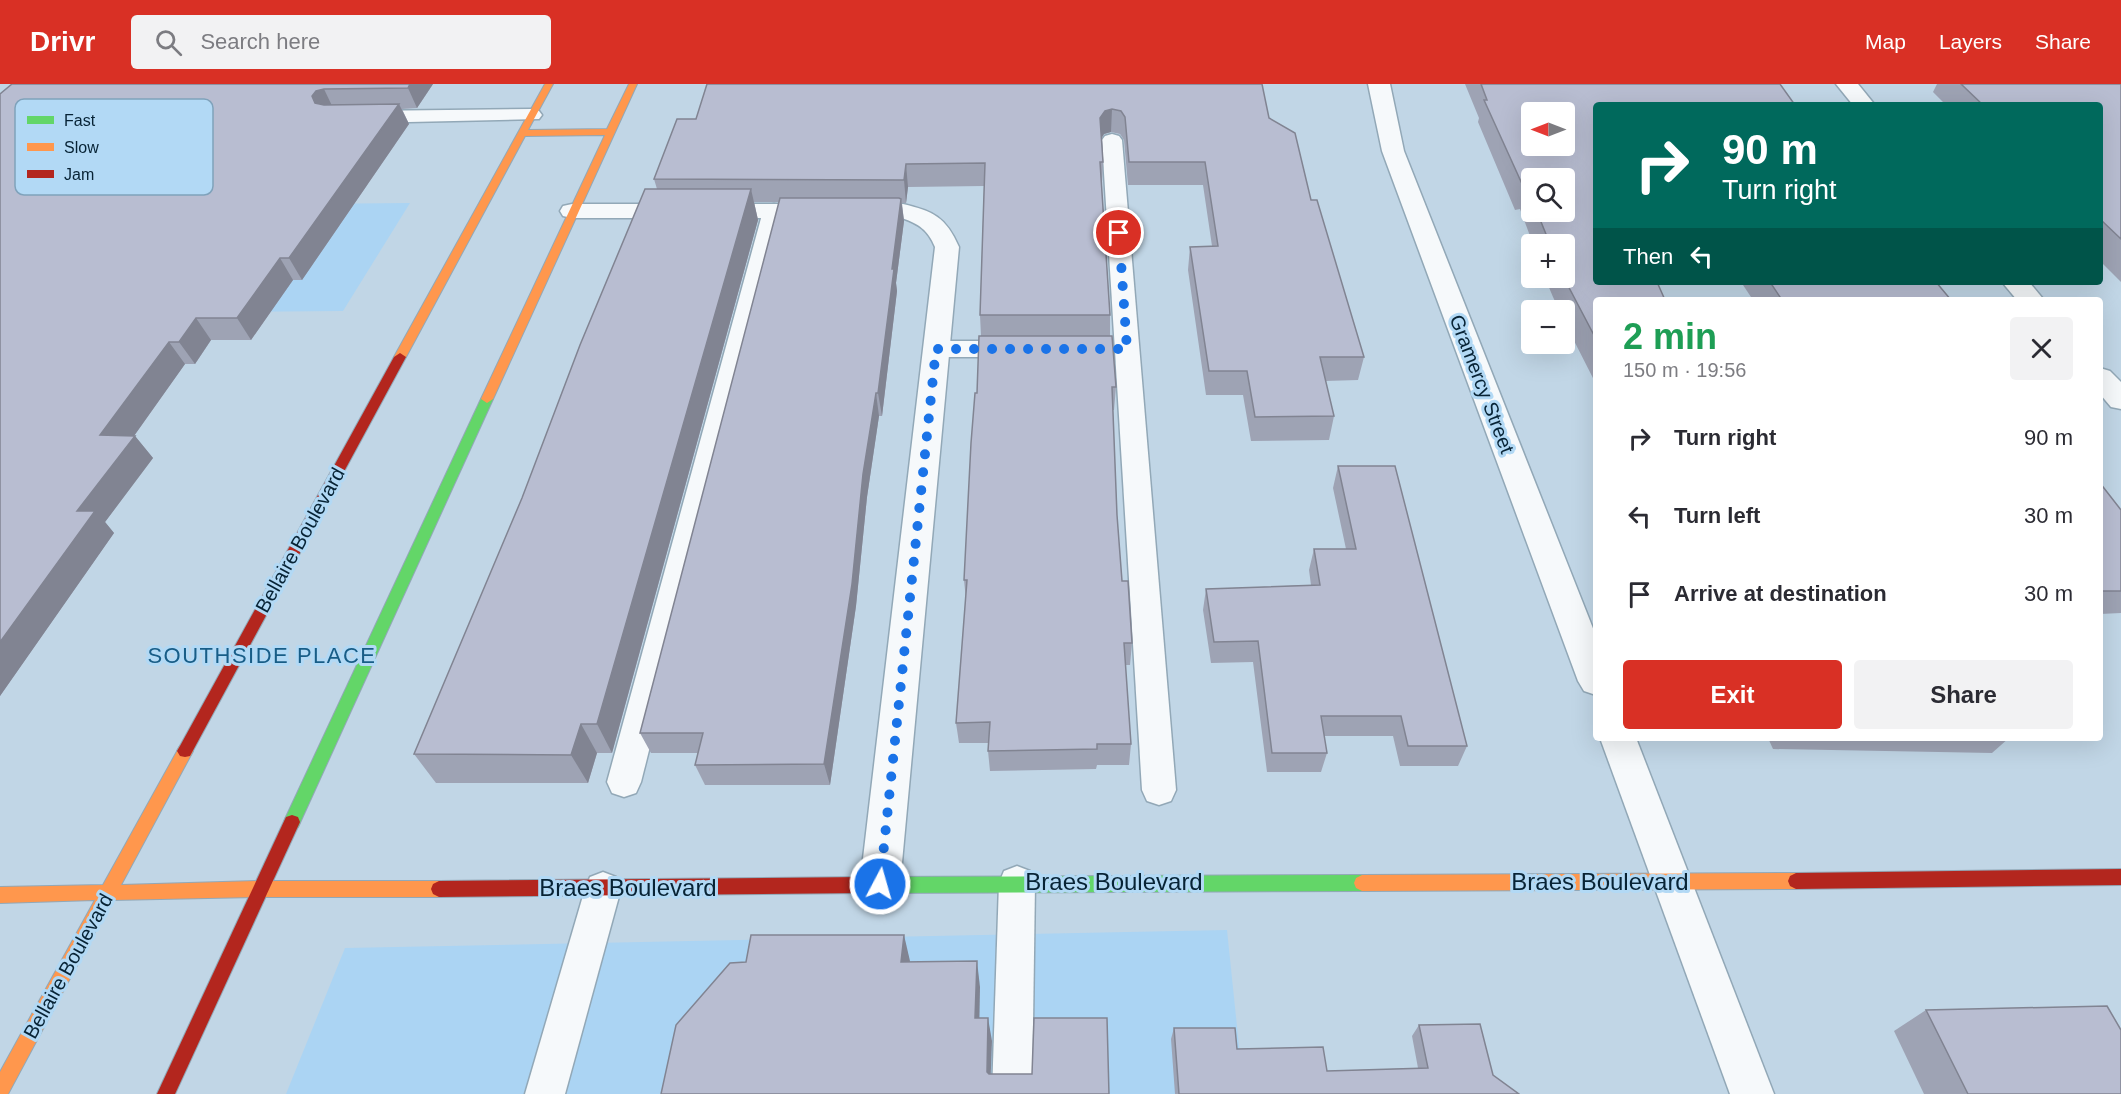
<!DOCTYPE html>
<html lang="en">
<head>
<meta charset="utf-8">
<style>
	:root { --surface:#fff; --page:#f2f2f3; --text:#2b2b33; --muted:#7c7c81; --accent:#d93025 }
	body { margin:0; font-family:Arial,sans-serif; background:var(--page); color:var(--text); height:100vh; display:flex; flex-direction:column; font-size:22px; white-space:nowrap }
	* { box-sizing:border-box; margin:0 }
	p { font-size:20px; color:var(--muted) }
	.icon { flex:none; width:33px; height:33px; fill:none; stroke:currentColor; stroke-width:2; stroke-linecap:round; stroke-linejoin:round }
	.map { position:relative; flex:1; overflow:hidden }
	.sheet { position:absolute; left:1593px; top:213px; width:510px; height:444px; display:flex; flex-direction:column; background:var(--surface); border-radius:6px; box-shadow:0 6px 24px #0002 }
	.sheet>* { flex:none }
	.hud { position:absolute; left:1593px; top:18px; width:510px; height:183px; border-radius:6px; box-shadow:0 6px 24px #0002; background:#00695c; color:#fff; overflow:hidden }
	.needle { width:39px; rotate:270deg }
	.fabs { position:absolute; left:1521px; top:18px; display:grid; gap:12px }
	.fabs a { display:grid; place-items:center; width:54px; height:54px; border-radius:6px; background:var(--surface); box-shadow:0 6px 24px #0002; font-size:30px }
	.pin { position:absolute; display:grid; place-items:center; width:51px; height:51px; color:#fff; margin:-26px; border:3px solid #fff; border-radius:50%; box-shadow:0 2px 6px #0007 }
	.me { position:absolute; width:66px; margin:-33px; rotate:6deg; stroke-linejoin:round; filter:drop-shadow(0 0 4px #0008) }
	.turn { display:flex; align-items:center; gap:21px; height:126px; padding:0 30px; font-size:27px }
	.turn .icon { width:78px; height:78px; stroke-width:2.5 }
	.turn b { display:block; font-size:42px; line-height:51px }
	.then { display:flex; align-items:center; height:57px; padding:0 30px; background:#0003; gap:12px; font-size:22px }
	.round { display:grid; place-items:center; flex:none; width:63px; height:63px; border-radius:6px; background:var(--page) }
	.overview { display:flex; align-items:center; justify-content:space-between; height:102px; padding:0 30px }
	h1 { font-size:36px; font-weight:700; line-height:45px; color:#1e9e55 }
	.button { display:flex; gap:12px; margin-top:auto; padding:12px 30px }
	.button a { flex:1; height:69px; border-radius:6px; background:var(--accent); color:#fff; font-size:24px; font-weight:700; line-height:69px; text-align:center }
	.button a+a { background:var(--page); color:var(--text) }
	ul { padding:0; list-style:none }
	li { display:flex; align-items:center; gap:18px; height:78px; padding:0 30px }
	li div { flex:1 }
	li b { display:block; font-size:22px }
	li em { font-style:normal }
	header { display:flex; align-items:center; gap:36px; box-sizing:border-box; height:84px; padding:0 30px; background:var(--accent); color:#fff }
	header strong { font-size:28px }
	nav { display:flex; gap:33px; margin-inline-start:auto; font-size:21px }
	.search { width:420px; height:54px; background:var(--page); display:flex; align-items:center; gap:15px; box-sizing:border-box; padding:0 21px; border-radius:6px; color:var(--muted); font-size:22px }
	.map>svg:first-child { display:block }
</style>
</head>
<body>
<header>
<strong>Drivr</strong>
<div class="search"><svg class="icon" aria-label="search" viewBox="0 0 24 24"><circle cx="10" cy="10" r="6"/><path d="M15 15l6 6"/></svg>Search here</div>
<nav><a>Map</a><a>Layers</a><a>Share</a></nav>
</header>
<div class="map">
<svg width="2121" height="1010" viewBox="0 0 2121 1010">
	<rect width="100%" height="100%" fill="#c1d6e6"/>
	<g fill="#abd4f3">
		<path d="M410 119 343 227 20 230 116 122Z"/>
		<path d="M1227 846 1244 1010H286L345 864Z"/>
	</g>
	<g fill="none" stroke-linecap="round" stroke-linejoin="round">
		<g stroke="#92a8b7" stroke-width="3">
			<g id="lane">
				<path d="M532 25 539 27 542 31 539 35 364 39 357 37 354 33 357 29 364 27Z"/>
				<path d="M1112 50 1119 52 1122 56 1176 706 1171 717 1159 721 1147 717 1142 706 1102 56 1105 52Z"/>
				<path d="M774 120 782 122 785 127 641 698 636 709 624 713 612 709 607 698 763 127 766 122Z"/>
				<path d="M936 257H1019L1028 259 1031 265 1028 271 1019 273H936L927 271 924 265 927 259Z"/>
				<path d="M1017 782 1030 787 1035 799 1032 1010H992L999 799 1004 787Z"/>
				<path d="M603 788 616 793 621 805 565 1010H525L585 805 590 793Z"/>
			</g>
		</g>
		<g stroke="#92a8b7" stroke-width="3">
			<g id="street">
				<path d="M1368 0H1390L1404 67 1596 552V611L1584 607 1578 597 1382 67Z"/>
				<path d="M1836 0H1858L1875 21H1853Z"/>
				<path d="M572 120H903C933 127 946 133 959 163L900 800 894 813 880 819 866 813 860 800 935 163C928 146 919 140 902 134H572L563 132 560 127 563 122Z"/>
				<path d="M2002 198H2029L2044 216H2017Z"/>
				<path d="M2100 284 2110 287 2121 298V325L2111 323 2100 310Z"/>
				<path d="M1600 654H1636L1774 1010H1730Z"/>
			</g>
		</g>
		<g stroke="#92a8b7" stroke-width="2">
			<g id="fast">
				<path d="M487 311 493 315 298 743 292 745 286 743 284 738 286 733 481 315Z"/>
				<path d="M1362 791 1368 794 1370 799 1368 804 1362 807 865 809 859 806 857 801 859 796 865 793Z"/>
			</g>
		</g>
		<g stroke="#92a8b7" stroke-width="2">
			<g id="slow">
				<path d="M545 0H553L528 46 607 45 629 0H637L493 315 487 319 481 315 605 51 525 52 406 273 400 277 394 273Z"/>
				<path d="M185 661 190 662 193 667 121 801 260 797H439L445 800 447 805 445 810 439 813H260L112 816 8 1010H0V988L95 816 0 819V803L103 801 180 662Z"/>
				<path d="M1796 789 1802 792 1804 797 1802 802 1796 805 1362 807 1356 804 1354 799 1356 794 1362 791Z"/>
			</g>
		</g>
		<g stroke="#92a8b7" stroke-width="2">
			<g id="jam">
				<path d="M400 269 406 273 190 672 185 673 180 672 177 667 180 662 394 273Z"/>
				<path d="M292 731 298 733 300 738 175 1010H157L286 733Z"/>
				<path d="M2121 785V801L1796 805 1790 802 1788 797 1790 792 1796 789Z"/>
				<path d="M865 793 871 796 873 801 871 806 865 809 439 813 433 810 431 805 433 800 439 797Z"/>
			</g>
		</g>
		<use href="#lane" fill="#f6f9fb" fill-rule="evenodd"/>
		<use href="#street" fill="#f6f9fb" fill-rule="evenodd"/>
		<use href="#fast" fill="#63d668" fill-rule="evenodd"/>
		<use href="#slow" fill="#ff974d" fill-rule="evenodd"/>
		<use href="#jam" fill="#b3261e" fill-rule="evenodd"/>
	</g>
	<g fill="#9ea3b4" fill-rule="evenodd">
		<path d="M12 0H433L417 24 402 25 409 40 302 196H293L251 256H211L195 280H185L134 352H135L153 374 105 438 114 449 0 612Z"/>
		<path d="M707 0 1269 34 1311 116 1364 273 1358 296 1325 297 1334 332 1329 356 1251 357 1243 311H1206L1188 186 1190 163 1212 162 1203 101H1128L1124 56 1120 50 1111 48 1104 50 1102 54 1103 78 1102 101H1101L1110 231V252L1116 303 1114 326H1113L1117 431 1122 497 1132 559 1130 581H1125L1131 660 1129 681H1097L1096 685 990 687 988 667 989 659H959L956 639 966 516 964 496 981 252 980 231 984 102 908 103 906 119H902L904 137 896 199 897 207 882 332H879L867 413 856 522 830 701H705L695 681 698 669H651L640 649 779 118H754L758 136 612 669H597L588 699H436L414 670 657 105 654 95 696 35Z"/>
		<path d="M1465 0H1780L1596 21V300L1564 237V226H1559L1553 213 1545 194H1564V160H1533L1520 125 1515 126 1478 38 1479 34ZM1532 94 1564 128H1532Z"/>
		<path d="M1937 0H2121V198L2100 177V21H1946L1933 8Z"/>
		<path d="M1741 198H1936L1951 216H1753Z"/>
		<path d="M1338 382 1467 662 1458 682H1400L1393 652H1324L1327 669 1321 688H1267L1253 578 1211 579 1203 526 1206 505 1311 501 1309 486 1314 465H1346L1333 404Z"/>
		<path d="M2100 399 2121 426V529L2100 530Z"/>
		<path d="M1768 654H2009L1992 669 1773 665Z"/>
		<path d="M1926 926 2121 1010H1924L1894 947Z"/>
		<path d="M1419 941 1493 991 1519 1010H1175L1171 955 1174 944 1237 965 1327 987 1418 984 1412 952Z"/>
	</g>
	<g fill="#818492">
		<path d="M410 0H433L417 24 408 4Z"/>
		<path d="M324 5 334 26 325 39 312 12 316 7Z"/>
		<path d="M399 20 409 40 302 196 289 174Z"/>
		<path d="M1112 25 1111 48 1104 50 1100 56V34L1105 27Z"/>
		<path d="M906 80 908 103 906 119 904 96Z"/>
		<path d="M751 105 758 136 612 669 597 640Z"/>
		<path d="M901 115 904 137 896 199 897 207 882 332 878 309 892 185Z"/>
		<path d="M280 174 293 196 251 256 237 234Z"/>
		<path d="M196 234 211 256 195 280 179 258Z"/>
		<path d="M169 258 185 280 119 373 135 352 153 374 105 438 114 449 0 612V558L77 427 100 351Z"/>
		<path d="M876 309 879 332 867 413 856 522 830 701 824 680 863 390Z"/>
		<path d="M581 640 597 669 588 699 571 671Z"/>
		<path d="M904 851 910 877 908 904 901 878Z"/>
		<path d="M977 877 980 903 979 957 975 934Z"/>
		<path d="M988 934 992 957 990 1010 987 988Z"/>
	</g>
	<g fill="#b8bdd1" stroke="#818492" stroke-width="1.5" fill-rule="evenodd">
		<path d="M12 0H410L408 4 324 5 316 7 312 12 315 19 324 21 399 20 289 174H280L237 234H196L179 258H169L100 351 135 352 77 427H95L0 558V10Z"/>
		<path d="M707 0H1262L1269 34 1295 49 1311 116H1317L1364 273H1320L1334 332 1255 333 1247 287H1209L1190 163 1218 162 1205 78H1129L1125 33 1121 27 1112 25 1105 27 1100 34 1103 78H1100L1110 231H980L985 79 906 80 904 96 654 95 677 35H696Z"/>
		<path d="M1481 0H1780L1795 21H1596V198H1657L1665 216H1596V255L1564 194V160H1550L1537 128H1564V94H1532V112L1527 102H1523L1484 16H1487ZM1532 28H1564V62H1532Z"/>
		<path d="M1961 0H2121V155L2100 135V21H1983Z"/>
		<path d="M645 105H751L597 640H581L571 671 414 670 522 414 580 261Z"/>
		<path d="M780 114H899L901 115 892 185H894L878 309H876L863 390 852 500 824 680 695 681 703 649H640Z"/>
		<path d="M1770 198H1936L1951 216H1782Z"/>
		<path d="M979 252H1112L1116 303H1112L1117 431 1122 497H1128L1132 559H1124L1131 660H1097V665L988 667 990 638 956 639 967 496H964L971 359 975 309H977Z"/>
		<path d="M1338 382H1395L1467 662H1408L1401 632H1321L1327 669H1272L1258 557 1214 558 1206 505 1320 501 1314 465H1356Z"/>
		<path d="M2100 399 2121 426V507H2100Z"/>
		<path d="M751 851H904L901 878 977 877 975 934H988L987 988 989 990H1032L1034 934H1107L1109 1010H661L676 941 730 879 746 878Z"/>
		<path d="M2107 922 2121 946V1010H1968L1926 926Z"/>
		<path d="M1480 940 1493 991 1519 1010H1179L1174 944H1235L1237 965 1323 963 1327 987 1428 984 1419 941Z"/>
	</g>
	<g fill="none" stroke-linecap="round" stroke-linejoin="round">
		<path stroke="#1a73e8" stroke-width="10" stroke-dasharray="0 18" d="M880 800 936 265H1127L1119 149"/>
	</g>
	<g text-anchor="middle" stroke-width="6" stroke-linejoin="round" paint-order="stroke">
		<g font-size="20" fill="#072335" stroke="#b2d9f5">
			<text transform="translate(1482 300) rotate(69)" y="7">Gramercy Street</text>
			<text transform="translate(300 456) rotate(-61)" y="7">Bellaire Boulevard</text>
			<text transform="translate(68 882) rotate(-61)" y="7">Bellaire Boulevard</text>
		</g>
		<g font-size="22" letter-spacing="1.5" fill="#185d87" stroke="#b2d9f5">
			<text x="262" y="579">SOUTHSIDE PLACE</text>
		</g>
		<g font-size="24" fill="#072335" stroke="#b2d9f5">
			<text x="1114" y="806">Braes Boulevard</text>
			<text x="1600" y="806">Braes Boulevard</text>
			<text x="628" y="812">Braes Boulevard</text>
		</g>
	</g>
	<rect x="15" y="15" width="198" height="96" rx="9" fill="#b2d9f5" stroke="#7fa2bb" stroke-width="1.5"/>
	<rect x="27" y="32" width="27" height="8" fill="#63d668"/>
	<rect x="27" y="59" width="27" height="8" fill="#ff974d"/>
	<rect x="27" y="86" width="27" height="8" fill="#b3261e"/>
	<g font-size="16" fill="#072335">
		<text x="64" y="42">Fast</text>
		<text x="64" y="69">Slow</text>
		<text x="64" y="96">Jam</text>
	</g>
</svg>
<div class="fabs">
<a><svg class="needle" viewBox="-14 -14 28 28"><path d="M0-13l5 13h-10z" fill="#e53935"/><path d="M0 13l5-13h-10z" fill="#7c7c81"/></svg></a>
<a><svg class="icon" aria-label="search" viewBox="0 0 24 24"><circle cx="10" cy="10" r="6"/><path d="M15 15l6 6"/></svg></a>
<a>+</a>
<a>−</a>
</div>
<div class="pin" style="left:1119px;top:149px;background:#d93025"><svg class="icon" aria-label="arrive" viewBox="0 0 24 24"><path d="M6 21V4h12l-3 4 3 4H6"/></svg></div>
<svg class="me" style="left:880px;top:800px" viewBox="-20 -20 40 40"><circle r="17" fill="#1a73e8" stroke="#fff" stroke-width="3"/><path d="M0-11L8 9 0 5-8 9z" fill="#fff"/></svg>
<div class="hud">
<div class="turn"><svg class="icon" aria-label="right" viewBox="0 0 24 24"><path d="M7 20v-9h11M14 6l5 5-5 5"/></svg><div><b>90 m</b>Turn right</div></div>
<div class="then">Then<svg class="icon" aria-label="left" viewBox="0 0 24 24"><path d="M17 20v-9H6M10 6l-5 5 5 5"/></svg></div>
</div>
<section class="sheet">
<div class="overview"><div><h1>2 min</h1><p>150 m · 19:56</p></div><a class="round"><svg class="icon" aria-label="close" viewBox="0 0 24 24"><path d="M6 6l12 12M18 6L6 18"/></svg></a></div>
<ul>
<li><svg class="icon" aria-label="right" viewBox="0 0 24 24"><path d="M7 20v-9h11M14 6l5 5-5 5"/></svg><div><b>Turn right</b></div><em>90 m</em></li>
<li><svg class="icon" aria-label="left" viewBox="0 0 24 24"><path d="M17 20v-9H6M10 6l-5 5 5 5"/></svg><div><b>Turn left</b></div><em>30 m</em></li>
<li><svg class="icon" aria-label="arrive" viewBox="0 0 24 24"><path d="M6 21V4h12l-3 4 3 4H6"/></svg><div><b>Arrive at destination</b></div><em>30 m</em></li>
</ul>
<div class="button"><a>Exit</a><a>Share</a></div>
</section>
</div>
</body>
</html>
